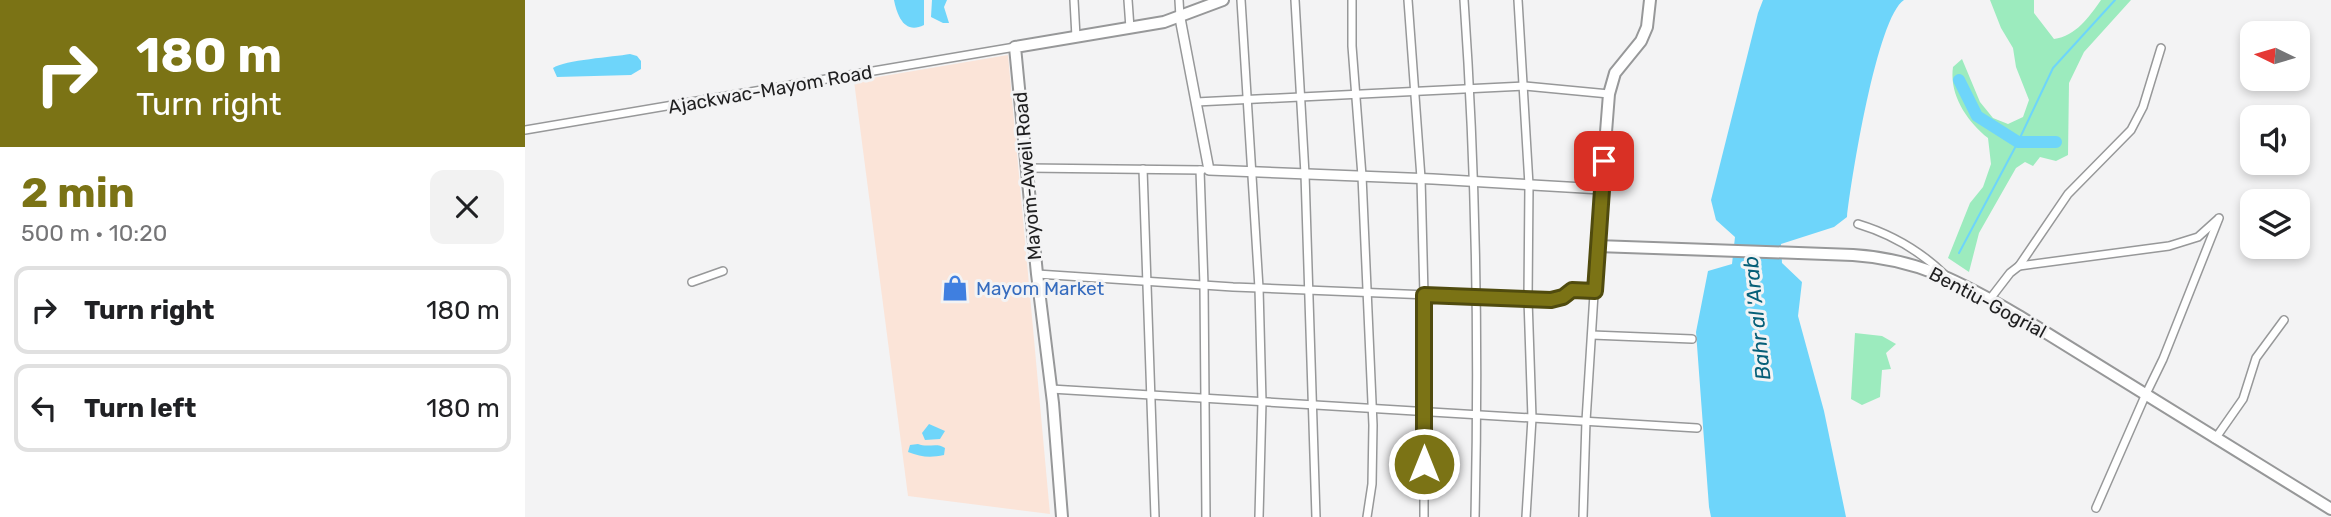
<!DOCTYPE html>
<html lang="en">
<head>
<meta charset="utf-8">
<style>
	:root { --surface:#fff; --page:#f2f2f2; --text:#202124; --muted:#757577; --line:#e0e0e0; --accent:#7b7315 }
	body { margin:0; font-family:Rubik,sans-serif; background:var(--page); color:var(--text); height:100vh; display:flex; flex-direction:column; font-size:26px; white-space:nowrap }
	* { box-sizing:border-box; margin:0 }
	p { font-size:23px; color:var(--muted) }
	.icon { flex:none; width:38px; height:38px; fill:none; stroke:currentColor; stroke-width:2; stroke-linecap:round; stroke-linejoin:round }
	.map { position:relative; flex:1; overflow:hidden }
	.sheet { display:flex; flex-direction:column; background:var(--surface); width:525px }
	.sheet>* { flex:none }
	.hud { background:#7b7315; color:#fff; overflow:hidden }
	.needle { width:46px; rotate:275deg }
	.tools { position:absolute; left:1715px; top:21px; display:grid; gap:14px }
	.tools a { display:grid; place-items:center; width:70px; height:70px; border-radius:14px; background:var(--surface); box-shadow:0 4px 10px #0003; font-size:35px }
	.pin { position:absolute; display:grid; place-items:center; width:60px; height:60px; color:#fff; margin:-30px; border-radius:14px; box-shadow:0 4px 10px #0006 }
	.me { position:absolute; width:77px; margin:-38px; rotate:0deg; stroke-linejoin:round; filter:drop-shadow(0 0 5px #0008) }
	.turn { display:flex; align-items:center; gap:24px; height:147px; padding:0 21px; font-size:32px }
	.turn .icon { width:91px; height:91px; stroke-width:2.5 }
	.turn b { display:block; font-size:49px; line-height:60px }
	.round { display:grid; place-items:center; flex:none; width:74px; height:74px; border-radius:14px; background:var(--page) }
	.summary { display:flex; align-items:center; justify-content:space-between; height:119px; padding:0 21px }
	h1 { font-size:42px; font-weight:700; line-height:52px; color:var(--accent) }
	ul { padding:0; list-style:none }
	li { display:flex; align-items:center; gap:21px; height:88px; margin:0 14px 10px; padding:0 7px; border:4px solid var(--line); border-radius:14px }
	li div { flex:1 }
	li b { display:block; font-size:26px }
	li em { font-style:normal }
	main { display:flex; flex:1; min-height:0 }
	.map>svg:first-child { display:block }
</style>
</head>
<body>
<main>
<section class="sheet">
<div class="hud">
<div class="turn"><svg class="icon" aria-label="right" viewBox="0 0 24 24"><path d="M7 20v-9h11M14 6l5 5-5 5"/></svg><div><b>180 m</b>Turn right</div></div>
</div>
<div class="summary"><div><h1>2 min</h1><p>500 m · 10:20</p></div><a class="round"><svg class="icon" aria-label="close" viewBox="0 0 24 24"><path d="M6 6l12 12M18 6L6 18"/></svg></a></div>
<ul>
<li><svg class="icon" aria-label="right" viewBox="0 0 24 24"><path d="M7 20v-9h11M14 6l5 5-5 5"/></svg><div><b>Turn right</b></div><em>180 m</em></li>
<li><svg class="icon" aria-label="left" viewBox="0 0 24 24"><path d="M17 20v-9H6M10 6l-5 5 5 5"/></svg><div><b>Turn left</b></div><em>180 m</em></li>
</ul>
</section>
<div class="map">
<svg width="1806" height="517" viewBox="0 0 1806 517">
	<rect width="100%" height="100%" fill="#f3f3f4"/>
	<path fill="#fbe4d8" d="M483 55 525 514 383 496 329 81Z"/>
	<g fill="#9cebbe">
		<path d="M1465 0H1509V13L1529 39C1551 36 1564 17 1576 0H1606L1559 52 1544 83 1543 155 1531 161 1515 157 1508 166 1500 162 1491 168 1454 233 1444 272 1423 258 1445 203 1458 187 1466 164 1463 138C1442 121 1424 95 1428 67L1437 59 1455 102 1468 118 1483 124 1498 117 1504 100 1491 67 1488 48 1476 28Z"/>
		<path d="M1330 333 1357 336 1371 344 1361 353 1366 369 1357 370 1355 397 1337 405 1326 399Z"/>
	</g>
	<g fill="#6ed5fa">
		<path d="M369 0H399V25C379 35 372 15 369 0Z"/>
		<path d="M407 0H422L419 7 424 23H418L406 17Z"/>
		<path d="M1238 0H1379C1352 17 1326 180 1322 217L1309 227 1256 244 1257 263 1277 282 1273 316 1299 411 1321 517H1186L1184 507 1171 332 1183 271 1207 264 1210 237 1191 220 1186 200 1233 13Z"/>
		<path d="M105 54 112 56 116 61V69L106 75 32 77 28 68C40 60 88 57 105 54Z"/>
		<path d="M404 424 420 431 415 439 400 440 397 433Z"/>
		<path d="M393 444C403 448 412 442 420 448L419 455C405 458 396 457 383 452L385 445Z"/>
	</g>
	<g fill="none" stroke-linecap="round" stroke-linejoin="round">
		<path stroke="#6ed5fa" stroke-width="2" d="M1434 253 1493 142 1528 68 1590 0"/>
		<path stroke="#6ed5fa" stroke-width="12" d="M1434 80 1452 116 1493 142H1531"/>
		<g stroke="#979899" stroke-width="10">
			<g id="minor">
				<path d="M549 0 551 37"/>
				<path d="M603 0 605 28"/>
				<path d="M654 0 655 17"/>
				<path d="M716 0 734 288 737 402 734 517"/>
				<path d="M770 0 780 174 791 517"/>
				<path d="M827 0V46L837 176 848 425 847 484 842 517"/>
				<path d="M883 0 896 178 899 295V517"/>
				<path d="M939 0C951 172 954 345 950 517"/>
				<path d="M993 0 1004 185 1003 299 1007 418 1001 517"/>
				<path d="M671 102 1000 86 1084 94"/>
				<path d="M0 130 490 47"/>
				<path d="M502 168 677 170"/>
				<path d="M618 169 630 517"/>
				<path d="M675 170 679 285 681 517"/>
				<path d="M1333 224C1366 234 1394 250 1419 274"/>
				<path d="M1494 266 1543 194 1606 130 1618 107 1636 48"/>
				<path d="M512 274 708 287 1026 300 1038 297 1047 290 1070 291"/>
				<path d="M167 282 198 271"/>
				<path d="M1465 299 1485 273 1494 266 1644 246 1673 237 1693 219"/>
				<path d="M1067 335 1167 339"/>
				<path d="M526 389 1172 428"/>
				<path d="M1690 439 1718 399 1731 358 1759 320"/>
				<path d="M1571 508 1620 396 1638 359 1694 218"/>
				<path d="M1058 517 1061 421 1072 246"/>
			</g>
		</g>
		<g stroke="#979899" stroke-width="12">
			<path id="tertiary" d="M655 18 684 170 908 179 1076 189"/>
		</g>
		<g stroke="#979899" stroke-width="14">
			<g id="secondary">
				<path d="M1125 0 1122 27 1116 41 1090 73 1084 94 1072 246 1328 255C1394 259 1439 284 1494 316L1806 509"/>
				<path d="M537 517 528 403 512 274 490 47 639 22 698 0"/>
			</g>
		</g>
		<use href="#minor" stroke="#fff" stroke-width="7"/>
		<use href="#tertiary" stroke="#fff" stroke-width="9"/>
		<use href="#secondary" stroke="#fff" stroke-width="10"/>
	</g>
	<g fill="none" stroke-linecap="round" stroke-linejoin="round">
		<g stroke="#504b0e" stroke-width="18">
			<path id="route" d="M899 464V295L1026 300 1038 297 1047 290 1070 291 1079 161"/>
		</g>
		<use href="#route" stroke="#7b7315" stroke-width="12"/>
	</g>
	<defs>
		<g id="shop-bare" transform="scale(2.1)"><path d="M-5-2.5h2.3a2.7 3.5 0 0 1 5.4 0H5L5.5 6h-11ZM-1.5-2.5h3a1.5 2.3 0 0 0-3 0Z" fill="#3f7fe0" stroke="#f3f3f4" stroke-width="2.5" paint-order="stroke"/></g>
	</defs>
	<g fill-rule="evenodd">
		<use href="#shop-bare" x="430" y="288"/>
	</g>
	<g text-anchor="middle" stroke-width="6" stroke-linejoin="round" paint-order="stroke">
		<g font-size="19" fill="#1f1f20" stroke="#f3f3f4">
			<text transform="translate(245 89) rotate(-10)" y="7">Ajackwac-Mayom Road</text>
			<text transform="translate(502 176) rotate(-95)" y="7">Mayom-Aweil Road</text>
			<text transform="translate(1463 302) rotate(28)" y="7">Bentiu-Gogrial</text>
		</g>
		<g font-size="19" fill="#366cbe" stroke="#f3f3f4" text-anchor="start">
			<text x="451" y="295">Mayom Market</text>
		</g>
		<g font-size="21" font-style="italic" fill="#065f78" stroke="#f3f3f4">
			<text transform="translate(1232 318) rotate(-96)" y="7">Bahr al 'Arab</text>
		</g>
	</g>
</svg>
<div class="tools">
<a><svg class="needle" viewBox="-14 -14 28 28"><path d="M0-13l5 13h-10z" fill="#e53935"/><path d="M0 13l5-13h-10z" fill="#757577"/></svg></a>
<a><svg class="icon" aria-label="sound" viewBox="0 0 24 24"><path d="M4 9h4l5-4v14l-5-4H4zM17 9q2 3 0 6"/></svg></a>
<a><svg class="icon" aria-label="layers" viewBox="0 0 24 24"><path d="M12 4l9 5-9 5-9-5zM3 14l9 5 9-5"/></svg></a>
</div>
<div class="pin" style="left:1079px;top:161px;background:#d93025"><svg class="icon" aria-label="arrive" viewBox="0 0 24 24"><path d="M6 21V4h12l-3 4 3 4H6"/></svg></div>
<svg class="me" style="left:899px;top:464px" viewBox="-20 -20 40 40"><circle r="17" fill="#7b7315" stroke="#fff" stroke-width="3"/><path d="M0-11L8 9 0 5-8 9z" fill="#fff"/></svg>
</div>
</main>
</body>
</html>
